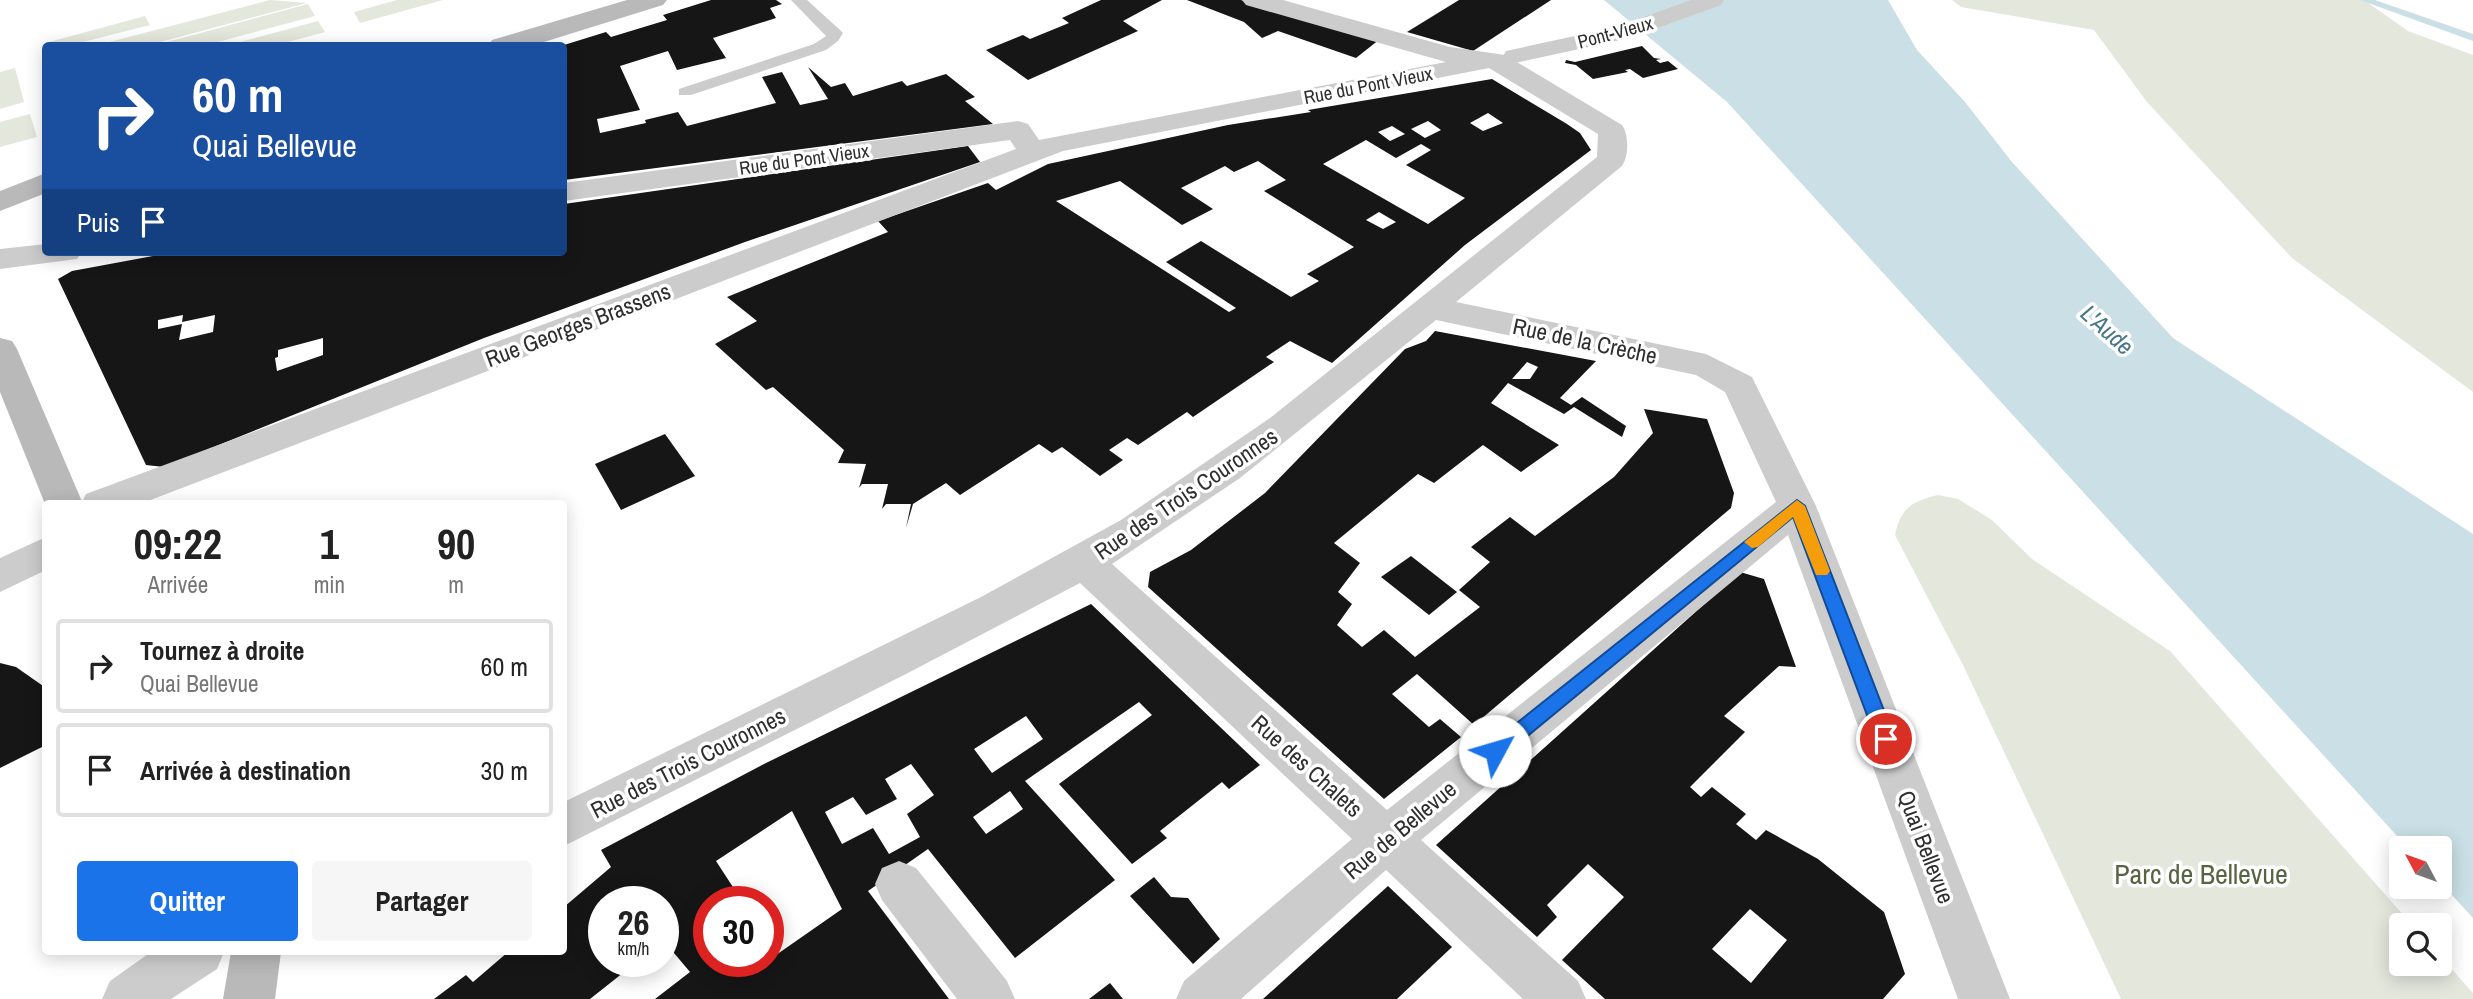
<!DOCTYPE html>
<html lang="fr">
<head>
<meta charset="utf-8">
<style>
	:root { --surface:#fff; --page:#f6f6f6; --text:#222; --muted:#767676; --line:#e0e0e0; --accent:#1a73e8 }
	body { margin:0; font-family:"Archivo Narrow",sans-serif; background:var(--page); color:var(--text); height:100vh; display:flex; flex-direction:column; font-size:26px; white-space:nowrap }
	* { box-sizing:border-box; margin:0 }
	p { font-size:23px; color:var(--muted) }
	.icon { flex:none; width:38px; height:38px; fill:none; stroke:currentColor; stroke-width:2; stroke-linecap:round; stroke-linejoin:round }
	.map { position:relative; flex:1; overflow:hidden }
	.drawer { position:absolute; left:42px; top:500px; width:525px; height:455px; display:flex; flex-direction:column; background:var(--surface); border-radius:7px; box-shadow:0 4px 18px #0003 }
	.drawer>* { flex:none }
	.banner { position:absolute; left:42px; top:42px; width:525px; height:214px; border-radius:7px; box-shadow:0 4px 18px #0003; background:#1a4fa0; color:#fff; overflow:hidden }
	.needle { width:46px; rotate:311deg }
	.tools { position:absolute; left:2389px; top:836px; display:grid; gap:14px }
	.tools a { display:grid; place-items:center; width:63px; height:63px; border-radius:7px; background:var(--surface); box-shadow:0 4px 18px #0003; font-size:35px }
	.speed { position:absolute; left:588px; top:886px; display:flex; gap:14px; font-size:35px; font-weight:700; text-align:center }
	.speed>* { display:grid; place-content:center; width:91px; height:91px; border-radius:50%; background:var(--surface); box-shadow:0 4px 18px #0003; line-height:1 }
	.speed small { font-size:18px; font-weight:400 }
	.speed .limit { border:10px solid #d22; background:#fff; color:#111 }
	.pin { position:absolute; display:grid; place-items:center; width:60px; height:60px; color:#fff; margin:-30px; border:4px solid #fff; border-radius:50%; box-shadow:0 2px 7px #0007 }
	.me { position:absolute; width:77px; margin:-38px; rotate:51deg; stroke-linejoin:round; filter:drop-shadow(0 0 5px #0008) }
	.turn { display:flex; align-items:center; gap:24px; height:147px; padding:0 35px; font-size:32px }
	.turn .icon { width:91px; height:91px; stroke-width:2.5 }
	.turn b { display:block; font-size:49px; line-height:60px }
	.then { display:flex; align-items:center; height:66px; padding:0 35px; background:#0003; gap:14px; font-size:26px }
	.eta { display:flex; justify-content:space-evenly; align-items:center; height:119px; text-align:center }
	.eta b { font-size:42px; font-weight:700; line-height:49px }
	.cta { display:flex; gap:14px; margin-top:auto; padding:14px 35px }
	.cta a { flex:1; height:80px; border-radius:7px; background:var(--accent); color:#fff; font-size:28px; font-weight:700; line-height:80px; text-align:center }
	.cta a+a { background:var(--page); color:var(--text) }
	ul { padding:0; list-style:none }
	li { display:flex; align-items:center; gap:21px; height:94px; margin:0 14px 10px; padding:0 21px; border:4px solid var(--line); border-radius:7px }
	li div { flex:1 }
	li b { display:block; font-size:26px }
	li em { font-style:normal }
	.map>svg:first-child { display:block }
</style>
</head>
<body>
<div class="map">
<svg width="2473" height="999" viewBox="0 0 2473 999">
	<rect width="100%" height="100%" fill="#fff"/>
	<g fill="#e4e7dc">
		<path d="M270 0 307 3 149 45H98Z"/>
		<path d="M397 0H443L360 23 354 12Z"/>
		<path d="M1952 0H2364L2408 31 2473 55V392L2292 258 2147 102 2094 30 1961 7Z"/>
		<path d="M308 4 315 16 206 45H156Z"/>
		<path d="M145 16 150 25 71 45H50L49 42Z"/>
		<path d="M318 21 325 32 277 45H229Z"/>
		<path d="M15 68 24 102 0 109V72Z"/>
		<path d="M30 114 37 137 0 147V122Z"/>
		<path d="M1938 495 1958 499 1992 520 2032 559 2170 651 2413 926H2401V964H2440V956L2473 993V999H2121L1963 665 1895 535C1901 508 1912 501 1938 495Z"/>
	</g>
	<path fill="#cae0e6" d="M1604 0H1888L1917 50 1965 102 2012 162 2173 338 2473 534V918L2440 882V849H2409L1727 102Z"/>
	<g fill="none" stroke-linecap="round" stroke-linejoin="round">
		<path fill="#cae0e6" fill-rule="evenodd" d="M2360 0H2375L2473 34V41Z"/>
	</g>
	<g fill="#161616" fill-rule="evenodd">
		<path d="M711 0H776L782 4 770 8 776 18 713 38 726 58 677 70 668 51 620 66 640 110 597 119 600 133 646 123 645 120 678 112 687 126 776 103 762 77 782 72 800 105 828 99 808 67 831 87 845 83 853 96 902 81 907 86 946 74 975 97 965 101 993 124 564 180V45L606 32 611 37 667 20 663 15Z"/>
		<path d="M1101 0H1162L1123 21 1138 31 1028 80 986 50 1023 35 1030 39 1069 23 1062 18Z"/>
		<path d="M1187 0H1241L1380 39 1356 58 1278 31 1262 38 1244 22Z"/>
		<path d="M1459 0H1551L1473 51 1407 32Z"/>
		<path d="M1642 46 1654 58 1661 59 1656 60 1660 63 1668 61 1678 69 1643 78 1630 69 1625 70 1628 72 1593 79 1576 65 1565 63 1566 60 1575 62Z"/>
		<path d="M1492 79 1567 124 1580 133 1591 150 1465 245 1332 363 1290 341 1266 357 1274 362 1193 417 1187 412 1138 445 1127 438 1109 450 1123 460 1100 476 1062 447 1052 453 1039 444 960 495 946 483 913 504 906 528 911 504H886L882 509 888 484H862L859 488 866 464 838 463 844 450 773 387 766 390 715 344 757 321 727 297 888 232 878 221 988 183 996 190 1048 164 1228 125 1311 112 1308 110ZM1488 113 1503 123 1483 131 1470 123ZM1428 121 1441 130 1425 138 1411 129ZM1392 126 1405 134 1390 141 1378 132ZM1366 140 1396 158 1421 144 1431 150 1406 165 1465 198 1428 224 1323 164ZM1258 161 1286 180 1264 191 1354 247 1307 274 1319 281 1291 297 1201 241 1166 262 1236 308 1229 312 1056 201 1120 181 1182 225 1213 209 1181 188 1225 166 1234 172ZM1379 212 1396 222 1383 229 1366 220Z"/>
		<path d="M968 146 980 162 745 242 484 338 164 467 146 465 58 279 72 271 153 256 199 252H564V204ZM183 315 182 322 215 315 213 332 179 340 182 324 158 329V320ZM323 338V355L277 371 275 358 278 357V350Z"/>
		<path d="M1435 331 1596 361 1560 398 1571 405 1582 397 1626 426 1622 437 1574 407 1564 414 1508 383 1491 403 1559 445 1521 472 1483 445 1434 483 1418 474 1334 543 1360 563 1338 592 1352 604 1337 625 1362 647 1384 630 1415 657 1480 607 1459 590 1490 562 1471 547 1510 517 1535 536 1614 477 1653 433 1644 409 1707 419 1734 493 1731 508 1474 725 1417 674 1392 694 1429 727 1440 719 1461 737 1384 799 1148 587 1150 572 1191 550 1265 493 1405 349 1426 341ZM1527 362 1538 367 1530 379H1512Z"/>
		<path d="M665 434 695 476 621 510 595 464Z"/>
		<path d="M1411 556 1457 592 1429 615 1381 577Z"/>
		<path d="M1740 572 1764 579 1796 667 1779 666 1724 716 1745 732 1690 787 1701 797 1712 787 1746 814 1736 824 1756 840 1766 830 1818 859 1884 912 1905 974 1883 999H1605L1562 960 1624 897 1588 864 1547 905 1557 917 1537 937 1436 845ZM1750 909 1787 940 1751 983 1712 949Z"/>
		<path d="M1091 604 1260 765 1229 789 1222 782 1160 831 1167 838 1132 864 1059 784 1152 715 1139 702 1025 781 1115 880 1015 958 928 849 868 891 949 999H655L690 972 663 940V901H604V961H638L590 999H434L466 975 473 982 508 952H564V907L611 867 601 850 766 763ZM1026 716 1043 739 992 773 974 749ZM911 764 934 795 907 814 920 837 889 854 873 828 842 844 825 812 853 797 866 815 897 799 885 779ZM1010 791 1023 809 986 834 973 817ZM792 811 842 909 776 955 768 942V961H709V901H742L716 861Z"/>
		<path d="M0 663 16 667 46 688V745L0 768Z"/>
		<path d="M1154 877 1171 897 1188 898 1220 939 1193 964 1130 896Z"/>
		<path d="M1388 886 1452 947 1397 999H1263Z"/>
		<path d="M1110 983 1123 999H1089Z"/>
	</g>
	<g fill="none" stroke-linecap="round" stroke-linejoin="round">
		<path fill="#ccc" fill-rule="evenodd" d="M791 0H807L840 30 843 33 838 41 826 50 691 95H679V89L814 44 826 36Z"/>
		<path fill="#ccc" fill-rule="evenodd" d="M1691 0H1724L1721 5 1630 38 1515 63 1506 61 1503 56 1506 51 1616 27Z"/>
		<g fill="#ccc" fill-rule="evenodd">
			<path d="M1242 0H1283L1450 47 1505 55 1622 125C1629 135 1629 156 1622 166L1456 302 1706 354 1752 377 1816 506 2010 999H1958L1788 535 1421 840 1578 981 1586 999H1523L1386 870 1241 999H1176L1184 981 1352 839 1080 583 904 675 564 846V802L981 597 1121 520 1270 418 1597 157 1598 134 1489 68 1063 151 140 504H81L86 494 1016 149 1010 140 564 201V183L1018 121 1028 124 1039 140 1446 62 1246 5ZM1436 320 1696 375 1725 392 1776 502 1387 810 1112 564 1240 478Z"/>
			<path d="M46 244V252H82L77 259 0 269V249Z"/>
			<path d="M46 537V570L0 592V558Z"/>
			<path d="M899 861 916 868 1007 981 1015 999H957L882 900 875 884 882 868Z"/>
			<path d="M151 952H224L217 969 171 999H102L110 981Z"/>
		</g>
		<g fill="#b9b9b9" fill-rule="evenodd">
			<path d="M627 0H667L663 5 531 46H488L492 40Z"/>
			<path d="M46 173V193L0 211V191Z"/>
			<path d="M0 338 12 341 17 349 83 504H45L0 392Z"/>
			<path d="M231 952H281L275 999H223Z"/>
		</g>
	</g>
	<path fill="#1a73e8" stroke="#114b97" stroke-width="2" d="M1797 500 1805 506 1895 739 1892 745H1879L1876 739 1793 517 1502 757H1488L1486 751 1488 746Z"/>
	<path fill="#f59e0b" d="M1797 500 1805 506 1830 571 1827 575H1816L1793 517 1758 547 1752 548 1744 542Z"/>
	<g text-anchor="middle" stroke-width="7" stroke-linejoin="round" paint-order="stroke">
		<g font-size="19" fill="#2f2f2f" stroke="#fff">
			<text transform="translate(1615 32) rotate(-15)" y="7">Pont-Vieux</text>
			<text transform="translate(1368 85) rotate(-11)" y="7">Rue du Pont Vieux</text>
			<text transform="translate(804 159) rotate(-8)" y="7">Rue du Pont Vieux</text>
		</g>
		<g font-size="23" fill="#2f2f2f" stroke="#fff">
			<text transform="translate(578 325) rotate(-21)" y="8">Rue Georges Brassens</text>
			<text transform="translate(1585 341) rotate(12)" y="8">Rue de la Crèche</text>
			<text transform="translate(1186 494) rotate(-34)" y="8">Rue des Trois Couronnes</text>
			<text transform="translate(688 763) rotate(-27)" y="8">Rue des Trois Couronnes</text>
			<text transform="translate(1307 766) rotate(42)" y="8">Rue des Chalets</text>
			<text transform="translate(1400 830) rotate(-40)" y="8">Rue de Bellevue</text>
			<text transform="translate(1926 847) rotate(69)" y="8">Quai Bellevue</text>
		</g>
		<g font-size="24" font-style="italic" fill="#477888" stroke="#fff">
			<text transform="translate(2107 330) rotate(42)" y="8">L'Aude</text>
		</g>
		<g font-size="28" fill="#586542" stroke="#fff">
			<text x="2201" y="884">Parc de Bellevue</text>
		</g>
	</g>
</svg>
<div class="tools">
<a><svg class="needle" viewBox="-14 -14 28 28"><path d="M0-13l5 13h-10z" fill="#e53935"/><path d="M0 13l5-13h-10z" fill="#767676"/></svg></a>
<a><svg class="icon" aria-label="search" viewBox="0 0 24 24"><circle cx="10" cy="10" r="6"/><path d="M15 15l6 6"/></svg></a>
</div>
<div class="speed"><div>26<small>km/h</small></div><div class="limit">30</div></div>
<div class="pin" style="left:1886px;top:739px;background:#d93025"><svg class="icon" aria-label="arrive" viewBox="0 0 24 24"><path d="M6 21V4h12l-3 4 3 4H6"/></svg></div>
<svg class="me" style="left:1495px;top:751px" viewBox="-20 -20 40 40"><circle r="19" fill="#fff"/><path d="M0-13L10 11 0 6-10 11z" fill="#1a73e8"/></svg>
<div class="banner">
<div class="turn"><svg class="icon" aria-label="right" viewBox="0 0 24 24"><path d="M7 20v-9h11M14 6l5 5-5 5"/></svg><div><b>60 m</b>Quai Bellevue</div></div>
<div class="then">Puis<svg class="icon" aria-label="arrive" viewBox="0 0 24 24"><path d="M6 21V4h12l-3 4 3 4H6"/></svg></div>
</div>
<section class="drawer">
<div class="eta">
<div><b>09:22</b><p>Arrivée</p></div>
<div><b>1</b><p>min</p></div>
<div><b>90</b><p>m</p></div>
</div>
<ul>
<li><svg class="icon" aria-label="right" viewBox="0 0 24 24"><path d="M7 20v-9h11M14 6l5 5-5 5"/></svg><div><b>Tournez à droite</b><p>Quai Bellevue</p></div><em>60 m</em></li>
<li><svg class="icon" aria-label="arrive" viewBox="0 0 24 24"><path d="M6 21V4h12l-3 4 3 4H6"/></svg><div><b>Arrivée à destination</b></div><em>30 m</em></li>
</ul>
<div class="cta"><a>Quitter</a><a>Partager</a></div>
</section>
</div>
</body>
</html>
